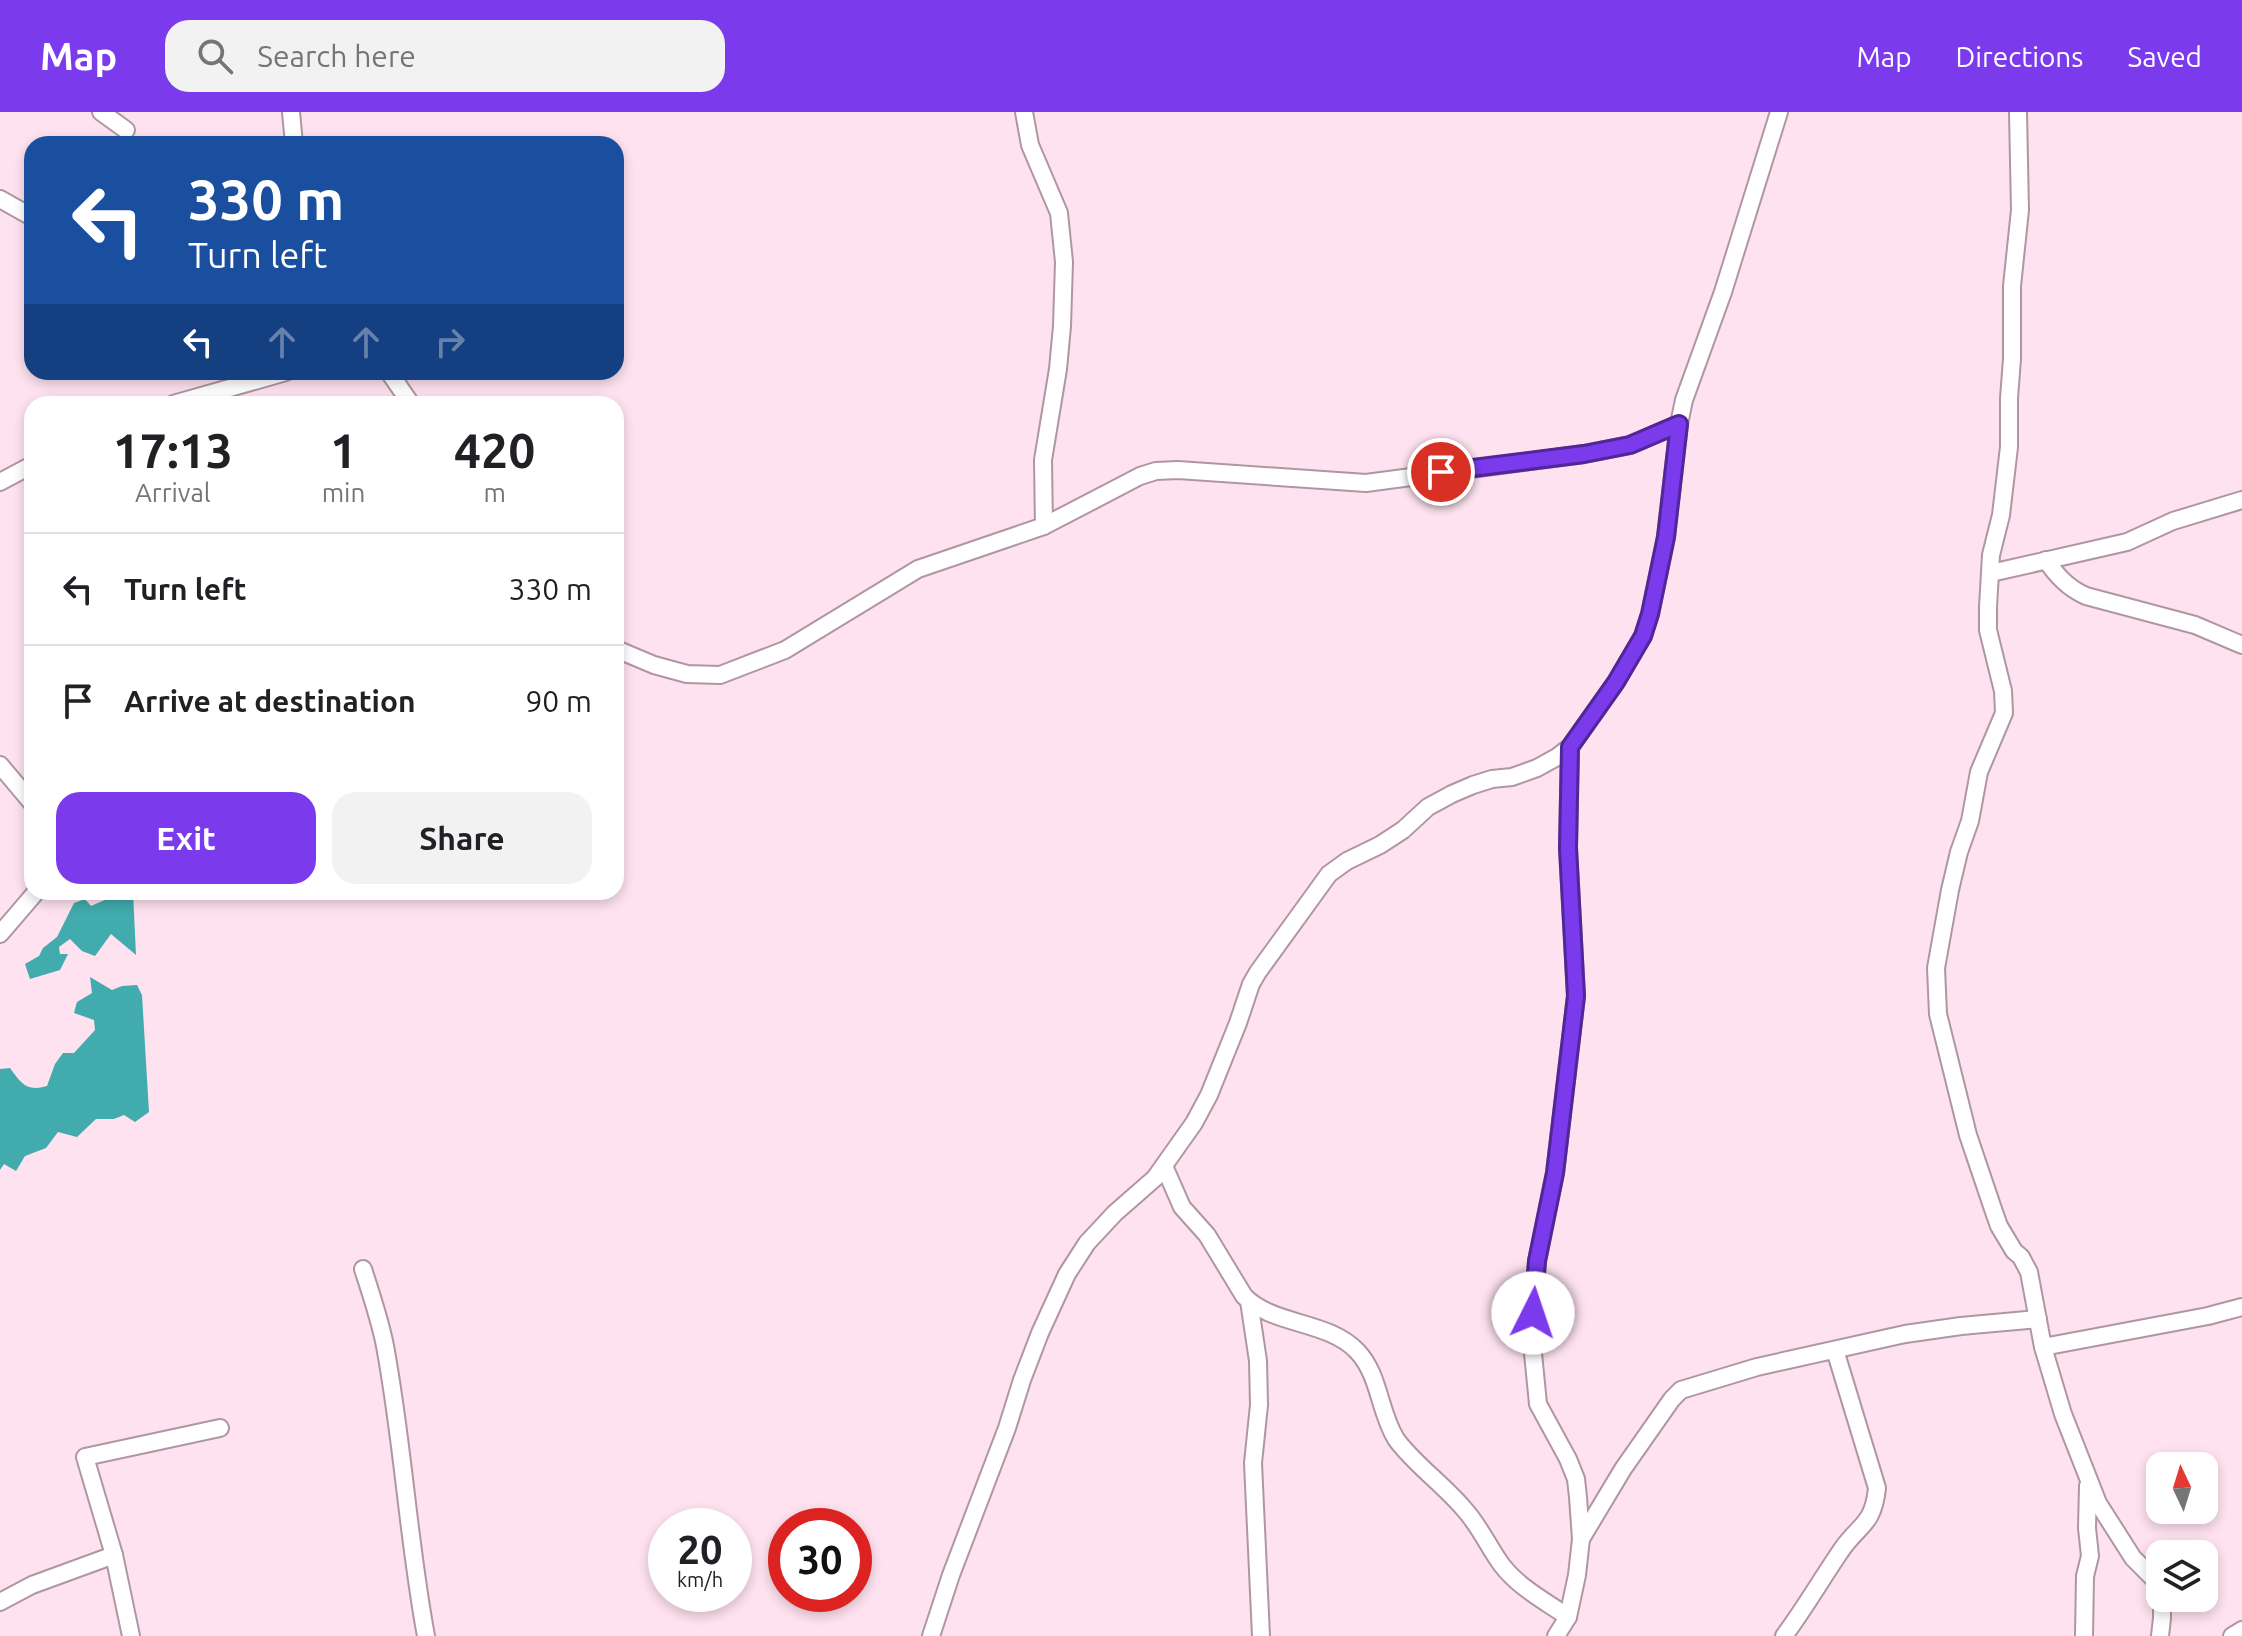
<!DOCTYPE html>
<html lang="en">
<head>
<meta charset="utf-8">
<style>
	:root { --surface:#fff; --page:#f2f2f2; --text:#202124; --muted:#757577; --line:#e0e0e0; --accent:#7c3aed }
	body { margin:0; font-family:Ubuntu,sans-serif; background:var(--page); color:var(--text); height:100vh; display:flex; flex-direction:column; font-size:30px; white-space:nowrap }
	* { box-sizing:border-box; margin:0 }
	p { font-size:26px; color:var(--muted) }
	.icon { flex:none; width:44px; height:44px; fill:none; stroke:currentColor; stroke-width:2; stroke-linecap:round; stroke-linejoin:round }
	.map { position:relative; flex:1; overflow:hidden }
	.details { position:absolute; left:24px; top:284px; width:600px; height:504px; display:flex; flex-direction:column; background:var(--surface); border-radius:24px; box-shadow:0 4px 12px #0003 }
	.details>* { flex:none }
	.hud { position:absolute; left:24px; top:24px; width:600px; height:244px; border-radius:24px; box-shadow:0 4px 12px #0003; background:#1a4fa0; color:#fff; overflow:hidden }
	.needle { width:52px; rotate:356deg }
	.buttons { position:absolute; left:2146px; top:1340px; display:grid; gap:16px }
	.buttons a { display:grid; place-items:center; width:72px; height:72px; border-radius:16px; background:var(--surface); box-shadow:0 4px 12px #0003; font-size:40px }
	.speed { position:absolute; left:648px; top:1396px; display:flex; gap:16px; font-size:40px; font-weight:700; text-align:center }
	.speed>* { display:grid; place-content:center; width:104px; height:104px; border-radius:50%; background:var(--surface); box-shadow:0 4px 12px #0003; line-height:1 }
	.speed small { font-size:20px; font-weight:400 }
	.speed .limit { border:12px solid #d22; background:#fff; color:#111 }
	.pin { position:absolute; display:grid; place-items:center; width:68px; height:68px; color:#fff; margin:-34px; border:4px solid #fff; border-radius:50%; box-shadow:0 2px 8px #0007 }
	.me { position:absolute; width:88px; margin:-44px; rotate:4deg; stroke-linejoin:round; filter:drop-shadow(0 0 6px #0008) }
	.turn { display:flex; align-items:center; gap:28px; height:168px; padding:0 32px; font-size:36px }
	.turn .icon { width:104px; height:104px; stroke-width:2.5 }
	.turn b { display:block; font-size:56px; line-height:68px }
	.lanes { display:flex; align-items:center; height:76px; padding:0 32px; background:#0003; justify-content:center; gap:40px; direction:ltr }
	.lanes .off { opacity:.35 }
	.eta { display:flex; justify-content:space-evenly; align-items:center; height:136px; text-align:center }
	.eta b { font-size:48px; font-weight:700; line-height:56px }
	.button { display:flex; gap:16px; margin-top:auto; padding:16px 32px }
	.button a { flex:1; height:92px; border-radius:24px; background:var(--accent); color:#fff; font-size:32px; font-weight:700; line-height:92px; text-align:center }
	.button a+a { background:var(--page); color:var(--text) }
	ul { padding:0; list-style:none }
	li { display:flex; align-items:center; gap:24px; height:112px; padding:0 32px; border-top:2px solid var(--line) }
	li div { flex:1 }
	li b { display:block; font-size:30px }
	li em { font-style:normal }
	header { display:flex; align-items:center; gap:48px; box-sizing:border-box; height:112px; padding:0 40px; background:var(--accent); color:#fff }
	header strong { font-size:38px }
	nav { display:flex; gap:44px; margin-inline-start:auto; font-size:28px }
	.search { width:560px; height:72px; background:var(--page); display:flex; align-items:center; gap:20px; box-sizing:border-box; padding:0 28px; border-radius:24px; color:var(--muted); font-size:30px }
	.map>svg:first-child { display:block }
</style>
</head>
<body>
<header>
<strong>Map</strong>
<div class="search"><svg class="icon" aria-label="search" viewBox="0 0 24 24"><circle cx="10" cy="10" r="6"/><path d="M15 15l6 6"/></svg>Search here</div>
<nav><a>Map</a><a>Directions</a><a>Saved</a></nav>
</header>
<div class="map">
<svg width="2242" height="1524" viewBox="0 0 2242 1524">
	<rect width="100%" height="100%" fill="#fee2ef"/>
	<g fill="#41abad">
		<path d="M106 780H133L136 843 111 822 95 844 82 839 70 827 59 835 60 842H68L60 858 30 867 25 852 39 844 43 836 57 825 74 791 85 787 91 794 107 787Z"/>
		<path d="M90 865 112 878 122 874 137 873 142 883 149 1000 135 1010 124 1003 114 1007H96L77 1025 58 1020 46 1036 25 1044 16 1059 4 1052 0 1058V957L10 956C21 971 26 980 47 974L55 952 63 941H74L95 918 94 908 74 901 77 890 92 881Z"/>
	</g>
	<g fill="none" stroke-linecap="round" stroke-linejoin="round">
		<g stroke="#b096a3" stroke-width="20">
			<g id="street">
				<path d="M101 0 126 18"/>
				<path d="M291 0 294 32"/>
				<path d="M1024 0 1030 33 1059 101 1064 150 1062 214 1058 257 1043 348 1044 414"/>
				<path d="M2018 0 2020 98 2012 174V247L2009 286V335L2001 403 1991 443 1988 495V518L2003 579 2004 601 1979 660 1970 709 1959 740 1950 778 1936 856 1938 902 1968 1023 1993 1097 1999 1114 2014 1139 2021 1145 2029 1160 2043 1235 2063 1302 2098 1391 2133 1446 2154 1467 2160 1479"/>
				<path d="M0 87 32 105"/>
				<path d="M389 260 411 292"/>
				<path d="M173 292 286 260"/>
				<path d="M0 370 32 353"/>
				<path d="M2046 448C2057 464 2068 476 2086 484L2195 513 2242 533"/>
				<path d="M1991 461 2127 430 2173 409 2242 388"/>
				<path d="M616 537 654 553 687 562 720 563 785 538 918 457 1044 414 1140 364 1156 359 1178 358 1366 371 1584 342 1630 333 1679 312"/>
				<path d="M0 653 32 691"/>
				<path d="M0 822 36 780"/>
				<path d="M1164 1054 1182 1095 1207 1123 1244 1184C1273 1214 1327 1208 1357 1239 1380 1263 1379 1300 1396 1327 1412 1350 1445 1374 1464 1397 1479 1413 1488 1434 1501 1452 1518 1475 1545 1489 1568 1505"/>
				<path d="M363 1157C371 1182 380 1208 385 1234 403 1330 408 1428 426 1524"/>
				<path d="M1249 1189 1258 1249 1259 1293 1253 1351 1261 1524"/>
				<path d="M2043 1235 2208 1204 2242 1195"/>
				<path d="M1581 1427 1623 1357 1672 1287 1681 1278 1757 1255 1905 1222 1961 1214 2038 1207"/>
				<path d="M114 1443 85 1345 220 1316"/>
				<path d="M0 1490 32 1473 114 1443 131 1524"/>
				<path d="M931 1524 951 1463 1007 1316 1022 1268 1040 1221 1067 1162 1087 1131 1115 1101 1155 1066 1194 1011 1209 983 1238 911 1251 872 1258 860 1329 762 1347 749 1380 733 1403 718 1428 695 1452 682 1473 673 1492 667 1512 665 1537 656 1557 645 1570 635 1616 570 1643 524 1650 502 1666 425 1679 312 1684 288 1723 180 1779 0"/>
				<path d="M1556 1524 1568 1505 1577 1463 1581 1427 1578 1385 1576 1367 1568 1347 1538 1292 1531 1221 1537 1149 1555 1061 1576 884 1568 736 1570 635"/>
				<path d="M1784 1524C1804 1497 1821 1468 1840 1440 1858 1412 1873 1415 1877 1376L1835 1238"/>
				<path d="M2084 1524 2085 1464 2090 1444 2087 1416 2088 1374"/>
				<path d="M2160 1524 2162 1506V1486"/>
				<path d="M2232 1524 2242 1518"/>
			</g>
		</g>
		<use href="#street" stroke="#fff" stroke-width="16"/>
	</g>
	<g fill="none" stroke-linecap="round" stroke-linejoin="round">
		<g stroke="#51269a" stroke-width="20">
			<path id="route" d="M1441 360 1584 342 1630 333 1679 312 1666 425 1650 502 1643 524 1616 570 1570 635 1568 736 1576 884 1555 1061 1537 1149 1533 1201"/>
		</g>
		<use href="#route" stroke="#7c3aed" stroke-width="14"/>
	</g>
</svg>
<div class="buttons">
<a><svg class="needle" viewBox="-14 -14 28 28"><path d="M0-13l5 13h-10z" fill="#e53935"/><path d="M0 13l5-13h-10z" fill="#757577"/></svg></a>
<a><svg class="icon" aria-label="layers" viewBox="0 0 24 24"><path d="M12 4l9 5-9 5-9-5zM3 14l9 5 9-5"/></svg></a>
</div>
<div class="speed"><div>20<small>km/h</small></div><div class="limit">30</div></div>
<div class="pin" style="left:1441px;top:360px;background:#d93025"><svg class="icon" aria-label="arrive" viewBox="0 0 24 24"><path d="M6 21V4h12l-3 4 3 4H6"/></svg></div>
<svg class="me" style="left:1533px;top:1201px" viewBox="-20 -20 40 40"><circle r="19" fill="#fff"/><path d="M0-13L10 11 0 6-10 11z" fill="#7c3aed"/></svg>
<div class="hud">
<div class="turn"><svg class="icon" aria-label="left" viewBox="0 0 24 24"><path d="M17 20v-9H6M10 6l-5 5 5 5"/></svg><div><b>330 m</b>Turn left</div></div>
<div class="lanes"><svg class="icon" aria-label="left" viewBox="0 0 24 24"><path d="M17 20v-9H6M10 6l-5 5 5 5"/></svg><svg class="icon off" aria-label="ahead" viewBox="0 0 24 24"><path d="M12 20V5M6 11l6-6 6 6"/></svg><svg class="icon off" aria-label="ahead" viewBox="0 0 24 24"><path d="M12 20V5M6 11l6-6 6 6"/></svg><svg class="icon off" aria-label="right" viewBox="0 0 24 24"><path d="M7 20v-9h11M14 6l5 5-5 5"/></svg></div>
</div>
<section class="details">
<div class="eta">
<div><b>17:13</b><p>Arrival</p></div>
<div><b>1</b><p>min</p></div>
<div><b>420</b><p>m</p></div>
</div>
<ul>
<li><svg class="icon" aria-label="left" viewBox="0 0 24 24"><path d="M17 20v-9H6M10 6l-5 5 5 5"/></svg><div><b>Turn left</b></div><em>330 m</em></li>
<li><svg class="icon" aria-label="arrive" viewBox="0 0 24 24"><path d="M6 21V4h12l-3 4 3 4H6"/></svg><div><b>Arrive at destination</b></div><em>90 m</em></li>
</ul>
<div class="button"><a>Exit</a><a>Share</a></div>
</section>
</div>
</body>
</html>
